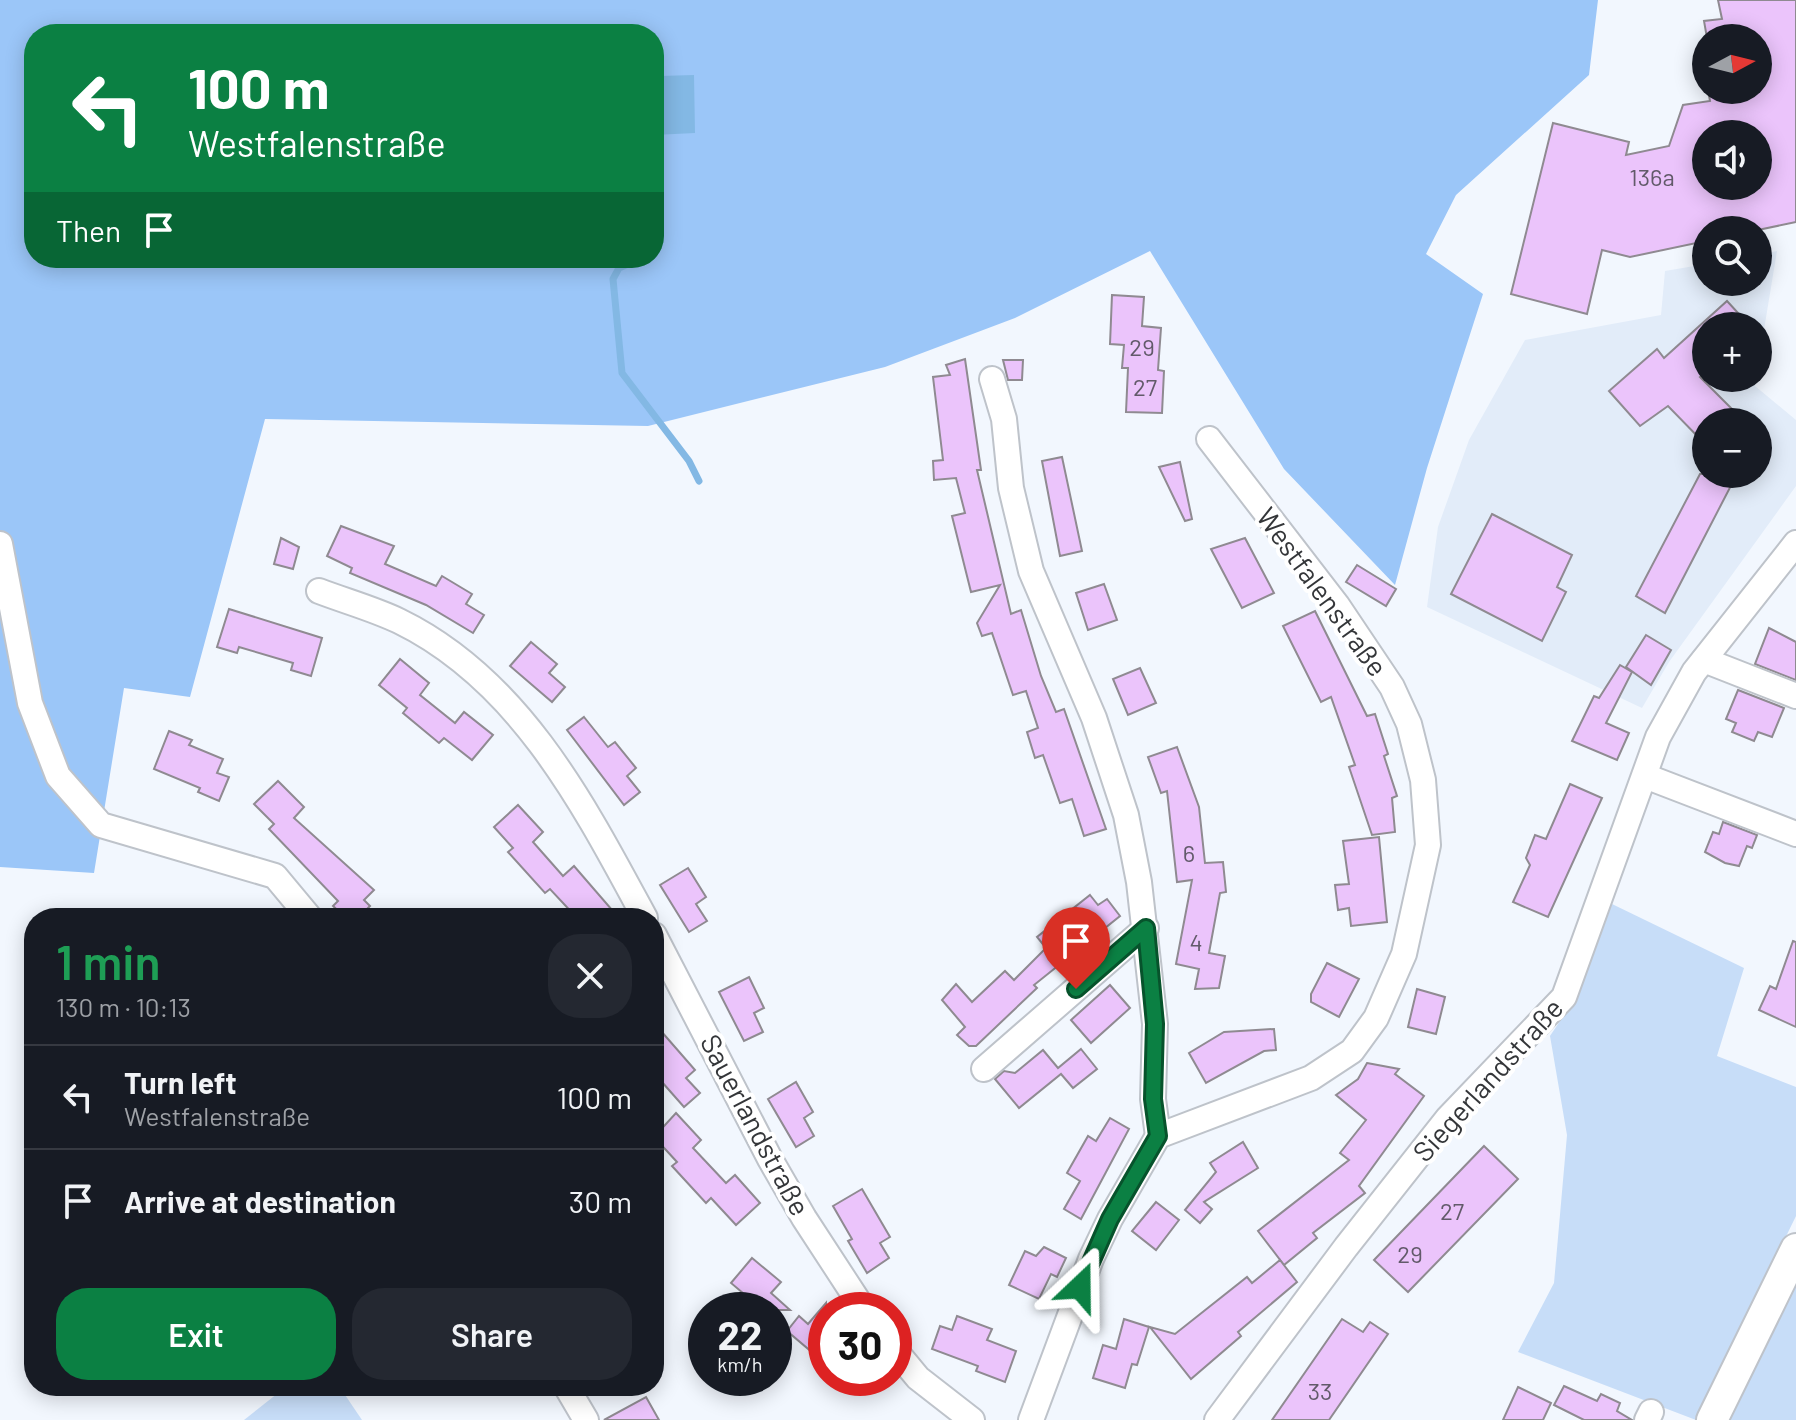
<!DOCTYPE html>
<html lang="en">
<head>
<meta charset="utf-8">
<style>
	:root { --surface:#171b24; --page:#242831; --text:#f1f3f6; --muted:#9ea1a6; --line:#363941; --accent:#0b8043 }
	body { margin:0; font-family:Barlow,sans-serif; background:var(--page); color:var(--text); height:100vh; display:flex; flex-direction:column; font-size:30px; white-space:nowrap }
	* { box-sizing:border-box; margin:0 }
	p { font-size:26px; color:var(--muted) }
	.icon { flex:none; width:44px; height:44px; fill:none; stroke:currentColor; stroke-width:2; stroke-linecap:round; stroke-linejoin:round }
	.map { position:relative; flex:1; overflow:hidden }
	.side { position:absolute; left:24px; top:908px; width:640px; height:488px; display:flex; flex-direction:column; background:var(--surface); border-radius:32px; box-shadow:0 4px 20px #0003 }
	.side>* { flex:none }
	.guide { position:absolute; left:24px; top:24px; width:640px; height:244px; border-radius:32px; box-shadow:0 4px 20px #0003; background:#0b8043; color:#fff; overflow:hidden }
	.needle { width:52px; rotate:83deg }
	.buttons { position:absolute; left:1692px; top:24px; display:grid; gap:16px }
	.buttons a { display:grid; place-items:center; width:80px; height:80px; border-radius:50%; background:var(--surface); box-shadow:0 4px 20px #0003; font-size:40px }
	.speed { position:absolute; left:688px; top:1292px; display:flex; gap:16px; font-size:40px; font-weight:700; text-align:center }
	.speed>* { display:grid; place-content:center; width:104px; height:104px; border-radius:50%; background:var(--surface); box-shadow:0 4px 20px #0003; line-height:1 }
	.speed small { font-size:20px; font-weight:400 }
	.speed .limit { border:12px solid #d22; background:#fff; color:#111 }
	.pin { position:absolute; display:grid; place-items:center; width:68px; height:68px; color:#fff; margin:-82px -34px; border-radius:50% 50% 50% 0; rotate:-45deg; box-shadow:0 0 8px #0007 }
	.pin .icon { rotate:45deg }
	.me { position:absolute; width:88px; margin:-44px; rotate:23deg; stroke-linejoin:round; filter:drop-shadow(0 0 6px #0008) }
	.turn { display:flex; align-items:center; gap:28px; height:168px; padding:0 32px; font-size:36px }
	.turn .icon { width:104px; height:104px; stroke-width:2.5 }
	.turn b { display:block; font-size:56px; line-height:68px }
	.then { display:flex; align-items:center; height:76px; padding:0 32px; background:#0003; gap:16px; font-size:30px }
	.round { display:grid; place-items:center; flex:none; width:84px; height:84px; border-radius:32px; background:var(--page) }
	.headline { display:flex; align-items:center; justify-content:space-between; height:136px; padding:0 32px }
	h1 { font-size:48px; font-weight:600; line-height:60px; color:#1e9e55 }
	.cta { display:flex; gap:16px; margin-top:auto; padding:16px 32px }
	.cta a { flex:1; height:92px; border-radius:32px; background:var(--accent); color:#fff; font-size:32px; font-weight:600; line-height:92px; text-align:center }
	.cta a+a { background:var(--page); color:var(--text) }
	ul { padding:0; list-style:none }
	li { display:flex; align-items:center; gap:24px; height:104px; padding:0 32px; border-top:2px solid var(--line) }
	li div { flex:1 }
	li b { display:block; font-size:30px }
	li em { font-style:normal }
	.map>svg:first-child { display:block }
</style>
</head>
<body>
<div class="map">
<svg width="1796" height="1420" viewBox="0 0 1796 1420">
	<rect width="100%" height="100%" fill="#f2f7fe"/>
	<path fill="#e2ecf9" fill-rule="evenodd" d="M1777 251 1758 366V326H1706V378H1756L1755 386 1796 420V486L1669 662 1642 708 1427 607 1438 527 1469 440 1525 340 1661 315 1665 271 1706 264V282H1758V255ZM1706 422H1758V474H1706Z"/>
	<g fill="#c7ddf8">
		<path d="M1612 904 1744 968 1717 1056 1796 1087V1216L1696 1420 1518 1352 1554 1283 1567 1135 1550 1036 1580 991Z"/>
		<path d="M1796 1274V1420H1727Z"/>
		<path d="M287 1386H339L362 1420H244Z"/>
	</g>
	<path fill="#9bc6f8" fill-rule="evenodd" d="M0 0H1598L1589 75 1456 195 1426 254 1483 294 1427 468 1395 585 1284 469 1150 251 1015 318 885 367 648 426 265 419 190 697 124 688 94 873 0 867ZM34 34H654V258H34Z"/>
	<path fill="#83b8e4" d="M694 75 695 133 654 135V97L660 96V76Z"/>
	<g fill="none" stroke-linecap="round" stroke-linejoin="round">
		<g stroke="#83b8e4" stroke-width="7">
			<path d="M586 31 587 34"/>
			<path d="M629 258 628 264 619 268 613 279 622 373 689 461 699 481"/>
		</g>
	</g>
	<g fill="#ebc4fb" stroke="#8f8a91" stroke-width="2" fill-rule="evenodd">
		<path d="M1718 0H1796V222L1758 230H1706V241L1630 257 1602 250 1587 314 1511 294 1553 123 1629 142 1626 155 1669 146 1683 105 1710 101 1708 90H1758V38H1707L1704 21 1722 19ZM1706 134H1758V186H1706Z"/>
		<path d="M1112 295 1144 297 1142 326 1161 328 1158 370 1164 371 1162 413 1126 412 1128 368H1122L1124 345 1110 344Z"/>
		<path d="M1727 301 1750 326H1706V372L1700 377 1745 422H1706V445L1668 406 1640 426 1609 391 1657 349 1664 358Z"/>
		<path d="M965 359 981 470H977L1011 614 1021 610 1041 676 1056 712 1064 709 1106 829 1084 836 1072 799 1060 803 1043 755 1035 758 1027 732 1038 728 1026 691 1013 695 992 633 982 636 977 623 1000 585 971 592 952 516 965 513 956 478 934 480 933 461 943 460 933 377 950 375 946 365Z"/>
		<path d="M1003 360H1023L1022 380H1008Z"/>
		<path d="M1062 457 1082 551 1060 556 1042 461Z"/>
		<path d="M1180 462 1192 519 1185 521 1159 467Z"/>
		<path d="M1700 474H1737L1665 613 1636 596Z"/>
		<path d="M1492 514 1572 555 1557 587 1566 592 1542 641 1451 594Z"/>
		<path d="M341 526 394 546 385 564 436 586 442 576 472 594 466 604 484 615 473 633 426 605 350 573 352 568 327 556Z"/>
		<path d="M281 538 299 547 293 569 274 564Z"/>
		<path d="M1245 538 1274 593 1242 608 1211 549Z"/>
		<path d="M1357 565 1396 589 1386 606 1346 582Z"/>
		<path d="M1104 584 1117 620 1088 630 1076 593Z"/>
		<path d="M229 609 322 638 311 676 291 670 293 663 239 647 237 653 217 647Z"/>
		<path d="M1315 611 1367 716 1375 714 1388 754 1384 756 1397 796 1392 798 1395 832 1372 835 1349 767 1355 765 1331 697 1321 702 1283 626Z"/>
		<path d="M1769 628 1796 642V680L1755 664Z"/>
		<path d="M1646 635 1671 650 1651 685 1626 667Z"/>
		<path d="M531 642 557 664 549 673 565 687 552 702 510 666Z"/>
		<path d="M400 659 429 683 420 695 455 723 464 712 493 735 472 760 444 738 439 743 403 713 407 708 379 685Z"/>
		<path d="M1620 665 1632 672 1606 723 1629 733 1617 760 1572 741 1594 696 1599 698Z"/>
		<path d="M1140 668 1156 703 1128 715 1113 679Z"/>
		<path d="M1738 690 1784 708 1772 737 1758 732 1754 741 1732 732 1736 723 1726 719Z"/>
		<path d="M584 717 608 747 615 742 636 768 627 776 640 792 624 805 567 730Z"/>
		<path d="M169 731 192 740 189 745 223 759 217 773 229 777 219 801 198 792 200 788 154 769Z"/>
		<path d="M1177 747 1199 807 1205 863 1223 862 1226 892 1220 893 1209 953 1225 956 1219 988 1195 989 1199 969 1176 964 1192 880 1177 882 1167 791 1161 793 1148 757Z"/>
		<path d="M278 781 304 807 294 818 374 890 364 900 370 906 358 918H346L333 906 338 901 269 829 274 824 254 804Z"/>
		<path d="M1570 784 1602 798 1548 917 1513 902 1530 865 1526 858 1535 835 1546 839Z"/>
		<path d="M518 805 543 832 533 842 563 876 574 866 619 918H577L550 889 545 893 508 852 513 848 494 827Z"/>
		<path d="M1723 822 1757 835 1752 848 1747 846 1739 866 1725 863 1705 852 1713 832 1719 834Z"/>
		<path d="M1379 837 1387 922 1351 926 1349 908 1338 910 1335 885 1349 884 1343 841Z"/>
		<path d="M688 868 706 897 696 904 707 921 689 932 660 885Z"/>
		<path d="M1090 895 1098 905 1107 899 1120 916 1034 985 1037 988 976 1046H969L957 1035 965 1027 942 1000 956 984 972 1002 1005 971 1014 980 1046 948 1037 937Z"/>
		<path d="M1793 941 1796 942V1027L1759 1010 1770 986 1776 989Z"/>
		<path d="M1327 963 1359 979 1339 1017 1311 1002V994Z"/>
		<path d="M749 977 764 1008 754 1013 763 1032 744 1041 719 992Z"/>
		<path d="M1110 985 1130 1008 1091 1043 1071 1020Z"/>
		<path d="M1417 989 1445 997 1436 1034 1408 1027Z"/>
		<path d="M654 1023 695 1070 686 1078 700 1093 684 1107 654 1073Z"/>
		<path d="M1274 1029 1276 1050 1264 1051 1206 1083 1189 1053 1224 1032Z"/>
		<path d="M1081 1049 1097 1069 1073 1088 1061 1074 1019 1108 995 1079 1004 1071 1015 1073 1043 1050 1058 1068Z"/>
		<path d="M1367 1063 1399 1069 1395 1074 1424 1096 1359 1186 1365 1193 1313 1233 1317 1238 1284 1265 1258 1231 1349 1160 1340 1153 1366 1120 1336 1095 1358 1079Z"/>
		<path d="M796 1082 813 1112 804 1118 814 1136 796 1147 768 1099Z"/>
		<path d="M676 1113 701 1140 693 1148 710 1166 726 1183 735 1175 760 1203 736 1225 711 1198 706 1203 672 1166 677 1162 654 1137Z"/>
		<path d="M1110 1118 1129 1129 1081 1219 1064 1209 1080 1181 1067 1173 1088 1136 1096 1141Z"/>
		<path d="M1243 1142 1258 1168 1204 1202 1212 1209 1200 1223 1185 1210 1216 1172 1210 1163Z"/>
		<path d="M1484 1146 1518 1179 1408 1292 1374 1260Z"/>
		<path d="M862 1189 890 1237 880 1243 889 1258 867 1273 848 1241 852 1239 833 1206Z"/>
		<path d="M1156 1202 1179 1220 1156 1250 1132 1231Z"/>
		<path d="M1044 1247 1066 1258 1057 1277 1051 1274 1039 1299 1009 1285 1025 1251 1036 1256Z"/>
		<path d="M752 1258 781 1282 771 1293 790 1310H763L731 1283Z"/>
		<path d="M1280 1260 1297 1282 1238 1332 1241 1336 1191 1379 1150 1327 1175 1334 1247 1277 1252 1283Z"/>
		<path d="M826 1303V1364L787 1331 799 1316 808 1324Z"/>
		<path d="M957 1316 992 1329 987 1340 1016 1351 1005 1382 976 1371 978 1366 932 1349 940 1326 952 1330Z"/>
		<path d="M1124 1319 1149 1327 1137 1365 1132 1364 1125 1388 1093 1378 1103 1345 1116 1349Z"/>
		<path d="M1342 1319 1363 1332 1370 1322 1388 1334 1329 1420H1272Z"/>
		<path d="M1564 1386 1597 1401 1601 1394 1620 1403 1617 1411 1632 1420H1584L1554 1405Z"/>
		<path d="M1518 1387 1551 1403 1543 1420H1503Z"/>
		<path d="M646 1397 659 1420H604Z"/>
	</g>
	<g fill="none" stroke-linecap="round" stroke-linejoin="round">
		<g stroke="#bec3ca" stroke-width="28">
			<g id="minor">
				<path d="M992 379 1004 419 1011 488 1031 571 1094 718 1126 815 1139 882 1155 1024 1153 1099 1158 1136"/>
				<path d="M0 544 30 703 58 776 101 825 275 876 310 918"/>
				<path d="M319 591C345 601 374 609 399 621 520 680 584 805 645 918"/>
				<path d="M1704 660 1796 696"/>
				<path d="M1645 776 1796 834"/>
				<path d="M654 935 770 1159 804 1218 864 1310"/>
				<path d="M984 1069 1146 928"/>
				<path d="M894 1349 918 1378 972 1420"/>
				<path d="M566 1386 586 1420"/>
				<path d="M1031 1420 1091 1259 1110 1219 1158 1136 1311 1078 1352 1051 1376 1018 1404 954 1428 845 1423 780 1409 724 1392 687 1337 605 1209 439"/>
				<path d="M1217 1420 1346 1247 1448 1118 1564 997 1658 737 1694 672 1796 543"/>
				<path d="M1647 1420 1651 1412"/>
			</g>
		</g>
		<g stroke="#bec3ca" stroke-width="34">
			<path id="major" d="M1712 1420 1796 1249"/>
		</g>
		<use href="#minor" stroke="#fff" stroke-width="24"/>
		<use href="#major" stroke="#fff" stroke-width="30"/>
	</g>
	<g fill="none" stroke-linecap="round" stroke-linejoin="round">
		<g stroke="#07532c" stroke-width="20">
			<path id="route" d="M1076 989 1146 928 1155 1024 1153 1099 1158 1136 1110 1219 1080 1287"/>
		</g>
		<use href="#route" stroke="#0b8043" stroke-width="14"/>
	</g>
	<g text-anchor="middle" stroke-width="8" stroke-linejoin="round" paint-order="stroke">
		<g font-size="24" fill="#625a6a">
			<text x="1652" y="186">136a</text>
			<text x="1142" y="356">29</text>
			<text x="1145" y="396">27</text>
			<text x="1189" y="862">6</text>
			<text x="1196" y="951">4</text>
			<text x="1452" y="1220">27</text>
			<text x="1410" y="1263">29</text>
			<text x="1320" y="1400">33</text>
		</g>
		<g font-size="28" fill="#343639" stroke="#fff">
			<text transform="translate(1322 592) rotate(54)" y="10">Westfalenstraße</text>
			<text transform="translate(1488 1080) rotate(-48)" y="10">Siegerlandstraße</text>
			<text transform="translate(755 1125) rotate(62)" y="10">Sauerlandstraße</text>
		</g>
	</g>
</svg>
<div class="buttons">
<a><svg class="needle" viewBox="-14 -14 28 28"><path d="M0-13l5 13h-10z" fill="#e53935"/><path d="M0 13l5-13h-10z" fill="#9ea1a6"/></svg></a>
<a><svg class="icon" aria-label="sound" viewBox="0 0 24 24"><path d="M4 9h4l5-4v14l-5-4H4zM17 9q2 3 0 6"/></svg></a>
<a><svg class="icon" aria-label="search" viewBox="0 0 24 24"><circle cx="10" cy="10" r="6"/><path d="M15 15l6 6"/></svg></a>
<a>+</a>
<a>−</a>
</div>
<div class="speed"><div>22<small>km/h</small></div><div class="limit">30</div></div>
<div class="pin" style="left:1076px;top:989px;background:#d93025"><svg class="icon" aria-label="arrive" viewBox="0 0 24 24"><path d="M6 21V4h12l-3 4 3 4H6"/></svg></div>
<svg class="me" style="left:1080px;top:1287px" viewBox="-20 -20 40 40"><path d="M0-17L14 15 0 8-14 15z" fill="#0b8043" stroke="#fff" stroke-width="4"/></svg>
<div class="guide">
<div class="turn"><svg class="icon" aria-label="left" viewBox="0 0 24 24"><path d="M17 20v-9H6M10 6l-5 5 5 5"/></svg><div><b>100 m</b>Westfalenstraße</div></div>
<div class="then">Then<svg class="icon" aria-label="arrive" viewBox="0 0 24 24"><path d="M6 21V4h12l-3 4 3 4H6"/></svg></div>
</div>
<section class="side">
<div class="headline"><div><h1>1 min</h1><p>130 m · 10:13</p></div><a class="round"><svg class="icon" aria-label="close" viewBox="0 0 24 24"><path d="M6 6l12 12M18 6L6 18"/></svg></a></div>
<ul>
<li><svg class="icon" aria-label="left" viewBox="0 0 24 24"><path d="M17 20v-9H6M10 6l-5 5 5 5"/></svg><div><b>Turn left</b><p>Westfalenstraße</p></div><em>100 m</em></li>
<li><svg class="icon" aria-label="arrive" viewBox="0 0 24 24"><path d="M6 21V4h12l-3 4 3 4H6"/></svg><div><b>Arrive at destination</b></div><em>30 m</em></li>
</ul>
<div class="cta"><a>Exit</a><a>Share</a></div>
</section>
</div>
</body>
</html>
